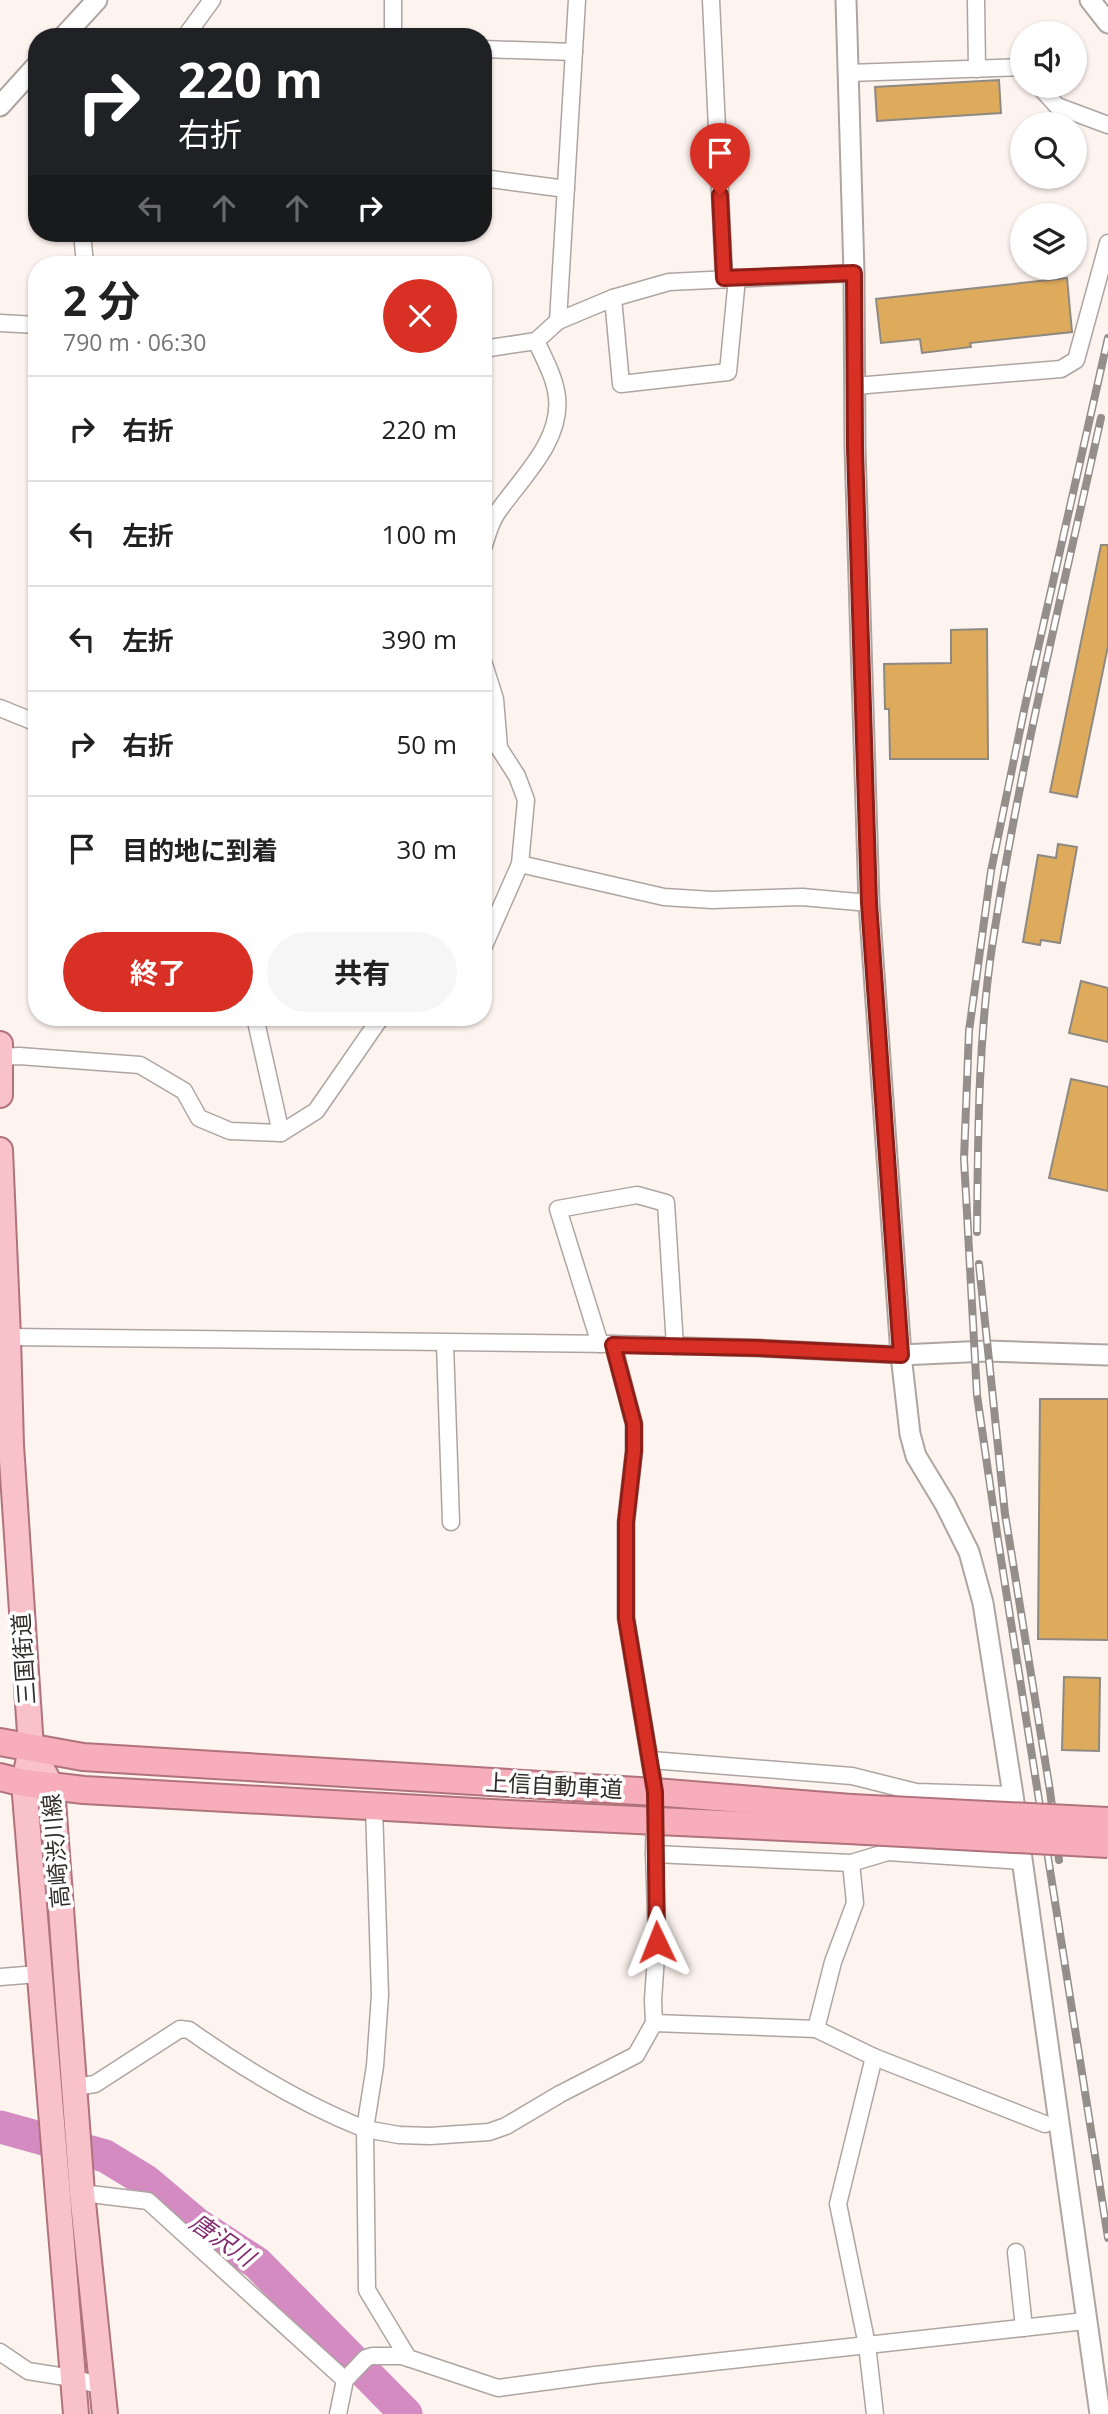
<!DOCTYPE html>
<html lang="ja">
<head>
<meta charset="utf-8">
<style>
	:root { --surface:#fff; --page:#f6f6f6; --text:#222; --muted:#767676; --line:#e0e0e0; --accent:#d93025 }
	body { margin:0; font-family:"Open Sans","Noto Sans JP",sans-serif; background:var(--page); color:var(--text); height:100vh; display:flex; flex-direction:column; font-size:26px; white-space:nowrap }
	* { box-sizing:border-box; margin:0 }
	p { font-size:23px; color:var(--muted) }
	.icon { flex:none; width:38px; height:38px; fill:none; stroke:currentColor; stroke-width:2; stroke-linecap:round; stroke-linejoin:round }
	.map { position:relative; flex:1; overflow:hidden }
	.panel { position:absolute; left:28px; top:256px; width:464px; height:770px; display:flex; flex-direction:column; background:var(--surface); border-radius:28px; box-shadow:0 2px 5px #0004 }
	.panel>* { flex:none }
	.banner { position:absolute; left:28px; top:28px; width:464px; height:214px; border-radius:28px; box-shadow:0 2px 5px #0004; background:#202124; color:#fff; overflow:hidden }
	.controls { position:absolute; left:1010px; top:21px; display:grid; gap:14px }
	.controls a { display:grid; place-items:center; width:77px; height:77px; border-radius:50%; background:var(--surface); box-shadow:0 2px 5px #0004; font-size:35px }
	.pin { position:absolute; display:grid; place-items:center; width:60px; height:60px; color:#fff; margin:-72px -30px; border-radius:50% 50% 50% 0; rotate:-45deg; box-shadow:0 0 7px #0007 }
	.pin .icon { rotate:45deg }
	.me { position:absolute; width:77px; margin:-38px; rotate:358deg; stroke-linejoin:round; filter:drop-shadow(0 0 5px #0008) }
	.turn { display:flex; align-items:center; gap:24px; height:147px; padding:0 35px; font-size:32px }
	.turn .icon { width:91px; height:91px; stroke-width:2.5 }
	.turn b { display:block; font-size:49px; line-height:60px }
	.lanes { display:flex; align-items:center; height:66px; padding:0 35px; background:#0003; justify-content:center; gap:35px; direction:ltr }
	.lanes .off { opacity:.35 }
	.round { display:grid; place-items:center; flex:none; width:74px; height:74px; border-radius:37px; background:var(--page) }
	.summary { display:flex; align-items:center; justify-content:space-between; height:119px; padding:0 35px }
	h1 { font-size:42px; font-weight:700; line-height:52px }
	.button { display:flex; gap:14px; margin-top:auto; padding:14px 35px }
	.button a { flex:1; height:80px; border-radius:42px; background:var(--accent); color:#fff; font-size:28px; font-weight:700; line-height:80px; text-align:center }
	.button a+a { background:var(--page); color:var(--text) }
	ul { padding:0; list-style:none }
	li { display:flex; align-items:center; gap:21px; height:105px; padding:0 35px; border-top:2px solid var(--line) }
	li div { flex:1 }
	li b { display:block; font-size:26px }
	li em { font-style:normal }
	.map>svg:first-child { display:block }
</style>
</head>
<body>
<div class="map">
<svg width="1108" height="2414" viewBox="0 0 1108 2414">
	<rect width="100%" height="100%" fill="#fdf3ef"/>
	<g fill="none" stroke-linecap="round" stroke-linejoin="round">
		<path stroke="#d38bc2" stroke-width="33" d="M0 2127 105 2156 146 2181 197 2224 257 2263 406 2414"/>
	</g>
	<g fill="#deab5d" stroke="#8e8981" stroke-width="2">
		<path d="M999 80 1001 113 877 121 875 87Z"/>
		<path d="M1067 278 1072 332 970 343 971 347 922 353 920 339 881 343 876 299Z"/>
		<path d="M1101 545H1108V646L1077 797 1050 792Z"/>
		<path d="M987 629 988 759H890L889 709H885L884 664 951 663V630Z"/>
		<path d="M1058 844 1077 847 1060 943 1041 940 1040 945 1023 942 1038 855 1056 858Z"/>
		<path d="M1081 981 1108 988V1042L1069 1033Z"/>
		<path d="M1071 1079 1108 1087V1191L1049 1178Z"/>
		<path d="M1040 1399H1108V1640L1038 1639Z"/>
		<path d="M1064 1677 1100 1678 1099 1751 1062 1750Z"/>
	</g>
	<g fill="none" stroke-linecap="round" stroke-linejoin="round">
		<g stroke="#aea5a1" stroke-width="19">
			<g id="minor">
				<path d="M393 0V37"/>
				<path d="M711 0 724 278"/>
				<path d="M976 0 977 69"/>
				<path d="M185 37 212 0"/>
				<path d="M483 49 574 52"/>
				<path d="M848 73 1022 67"/>
				<path d="M1039 86 1057 106 1108 125"/>
				<path d="M483 178 566 189"/>
				<path d="M82 233 85 264"/>
				<path d="M613 298 621 384 728 372 737 278"/>
				<path d="M558 321 577 0"/>
				<path d="M0 323 37 325"/>
				<path d="M483 349 536 341 558 321 613 298 669 282 854 273"/>
				<path d="M855 386 1061 369 1076 360 1108 243"/>
				<path d="M483 548C487 537 490 523 497 513 520 479 562 442 557 397 555 378 544 358 536 341"/>
				<path d="M483 661 495 699 499 748 517 776 526 800 520 864 483 948"/>
				<path d="M0 708 37 723"/>
				<path d="M520 864 664 897 712 900 802 897 869 903"/>
				<path d="M255 1017 281 1133"/>
				<path d="M1 1057 19 1056 140 1065 184 1091 199 1118 230 1131 281 1133 316 1111 379 1020 384 1017"/>
				<path d="M8 1337 613 1344 759 1348 901 1355"/>
				<path d="M445 1344 451 1522"/>
				<path d="M600 1344 558 1209 637 1195 666 1203 675 1346"/>
				<path d="M613 1344 634 1424V1451L626 1522V1618L655 1792 654 1854 851 1863 888 1852 1022 1861"/>
				<path d="M651 1760 852 1776 916 1792 1013 1795"/>
				<path d="M374 1807 380 1995 375 2066 365 2129 399 2135 430 2136 489 2132 506 2126 560 2094 636 2055 654 2023 653 2000 657 1942 654 1854"/>
				<path d="M851 1863 855 1903 833 1962 816 2029 874 2057 838 2204 867 2345 875 2414"/>
				<path d="M0 1977 38 1974"/>
				<path d="M654 2023 816 2029"/>
				<path d="M874 2057 1045 2124"/>
				<path d="M75 2087 95 2084 180 2029 189 2030C244 2069 302 2104 365 2129L367 2290 408 2358"/>
				<path d="M82 2193 148 2201 345 2380"/>
				<path d="M1016 2252 1024 2328"/>
				<path d="M0 2352 28 2371 72 2378 102 2386"/>
				<path d="M338 2414 345 2380 366 2358 372 2356H402L498 2388 595 2375 1085 2321"/>
			</g>
		</g>
		<g stroke="#aea5a1" stroke-width="23">
			<g id="tertiary">
				<path d="M846 0 854 273 855 448 869 903 901 1355 987 1351 1108 1355"/>
				<path d="M1090 0 1108 23"/>
				<path d="M63 37 97 0"/>
				<path d="M0 106 37 65"/>
				<path d="M901 1355 910 1434 916 1456 945 1504 969 1552 983 1603 1013 1795 1100 2414"/>
			</g>
		</g>
		<g stroke="#b0737c" stroke-width="28">
			<g id="primary">
				<path d="M0 1044V1095"/>
				<path d="M0 1150 8 1337 11 1445 31 1748 24 1783 76 2414"/>
				<path d="M42 1769 52 1787 82 2193 105 2414"/>
			</g>
		</g>
		<g stroke="#b0737c" stroke-width="30">
			<g id="trunk">
				<path d="M0 1742 83 1757 655 1792 851 1808"/>
				<path d="M0 1777 24 1783 84 1790 509 1814 848 1830"/>
			</g>
		</g>
		<use href="#minor" stroke="#fff" stroke-width="16"/>
		<use href="#tertiary" stroke="#fff" stroke-width="19"/>
		<use href="#primary" stroke="#f9c2cb" stroke-width="24"/>
		<use href="#trunk" stroke="#f7aeba" stroke-width="26"/>
		<g stroke="#958f8c" stroke-width="8">
			<g id="rail">
				<path d="M1108 338 1025 706 991 871 969 1031 964 1159 977 1395 998 1540 1108 2238"/>
				<path d="M977 1232C978 1137 978 1042 992 947 1019 769 1062 594 1101 418"/>
				<path d="M979 1264 1005 1514 1050 1791 1059 1860"/>
			</g>
		</g>
		<use href="#rail" stroke="#fff" stroke-width="5" stroke-dasharray="16" stroke-linecap="butt"/>
		<g stroke="#b0737c" stroke-width="30" stroke-linecap="butt">
			<g id="trunk-bridge">
				<path d="M851 1808 1108 1821"/>
				<path d="M848 1830 1108 1844"/>
			</g>
		</g>
		<use href="#trunk-bridge" stroke="#f7aeba" stroke-width="26"/>
	</g>
	<g fill="none" stroke-linecap="round" stroke-linejoin="round">
		<g stroke="#8d1f18" stroke-width="18">
			<path id="route" d="M657 1942 655 1792 626 1618V1522L634 1451V1424L613 1345 759 1348 901 1355 869 903 855 448 854 273 724 278 720 195"/>
		</g>
		<use href="#route" stroke="#d93025" stroke-width="12"/>
	</g>
	<g text-anchor="middle" stroke-width="7" stroke-linejoin="round" paint-order="stroke">
		<g font-size="23" fill="#302d2b" stroke="#fff">
			<text transform="translate(24 1659) rotate(-94)" y="8">三国街道</text>
			<text transform="translate(554 1786) rotate(3)" y="8">上信自動車道</text>
			<text transform="translate(56 1851) rotate(-95)" y="8">高崎渋川線</text>
		</g>
		<g font-size="24" font-style="italic" fill="#832e73" stroke="#fff">
			<text transform="translate(222 2240) rotate(35)" y="8">唐沢川</text>
		</g>
	</g>
</svg>
<div class="controls">
<a><svg class="icon" aria-label="sound" viewBox="0 0 24 24"><path d="M4 9h4l5-4v14l-5-4H4zM17 9q2 3 0 6"/></svg></a>
<a><svg class="icon" aria-label="search" viewBox="0 0 24 24"><circle cx="10" cy="10" r="6"/><path d="M15 15l6 6"/></svg></a>
<a><svg class="icon" aria-label="layers" viewBox="0 0 24 24"><path d="M12 4l9 5-9 5-9-5zM3 14l9 5 9-5"/></svg></a>
</div>
<div class="pin" style="left:720px;top:195px;background:#d93025"><svg class="icon" aria-label="arrive" viewBox="0 0 24 24"><path d="M6 21V4h12l-3 4 3 4H6"/></svg></div>
<svg class="me" style="left:657px;top:1942px" viewBox="-20 -20 40 40"><path d="M0-17L14 15 0 8-14 15z" fill="#d93025" stroke="#fff" stroke-width="4"/></svg>
<div class="banner">
<div class="turn"><svg class="icon" aria-label="right" viewBox="0 0 24 24"><path d="M7 20v-9h11M14 6l5 5-5 5"/></svg><div><b>220 m</b>右折</div></div>
<div class="lanes"><svg class="icon off" aria-label="left" viewBox="0 0 24 24"><path d="M17 20v-9H6M10 6l-5 5 5 5"/></svg><svg class="icon off" aria-label="ahead" viewBox="0 0 24 24"><path d="M12 20V5M6 11l6-6 6 6"/></svg><svg class="icon off" aria-label="ahead" viewBox="0 0 24 24"><path d="M12 20V5M6 11l6-6 6 6"/></svg><svg class="icon" aria-label="right" viewBox="0 0 24 24"><path d="M7 20v-9h11M14 6l5 5-5 5"/></svg></div>
</div>
<section class="panel">
<div class="summary"><div><h1>2 分</h1><p>790 m · 06:30</p></div><a class="round" style="background:#d93025;color:#fff"><svg class="icon" aria-label="close" viewBox="0 0 24 24"><path d="M6 6l12 12M18 6L6 18"/></svg></a></div>
<ul>
<li><svg class="icon" aria-label="right" viewBox="0 0 24 24"><path d="M7 20v-9h11M14 6l5 5-5 5"/></svg><div><b>右折</b></div><em>220 m</em></li>
<li><svg class="icon" aria-label="left" viewBox="0 0 24 24"><path d="M17 20v-9H6M10 6l-5 5 5 5"/></svg><div><b>左折</b></div><em>100 m</em></li>
<li><svg class="icon" aria-label="left" viewBox="0 0 24 24"><path d="M17 20v-9H6M10 6l-5 5 5 5"/></svg><div><b>左折</b></div><em>390 m</em></li>
<li><svg class="icon" aria-label="right" viewBox="0 0 24 24"><path d="M7 20v-9h11M14 6l5 5-5 5"/></svg><div><b>右折</b></div><em>50 m</em></li>
<li><svg class="icon" aria-label="arrive" viewBox="0 0 24 24"><path d="M6 21V4h12l-3 4 3 4H6"/></svg><div><b>目的地に到着</b></div><em>30 m</em></li>
</ul>
<div class="button"><a>終了</a><a>共有</a></div>
</section>
</div>
</body>
</html>
